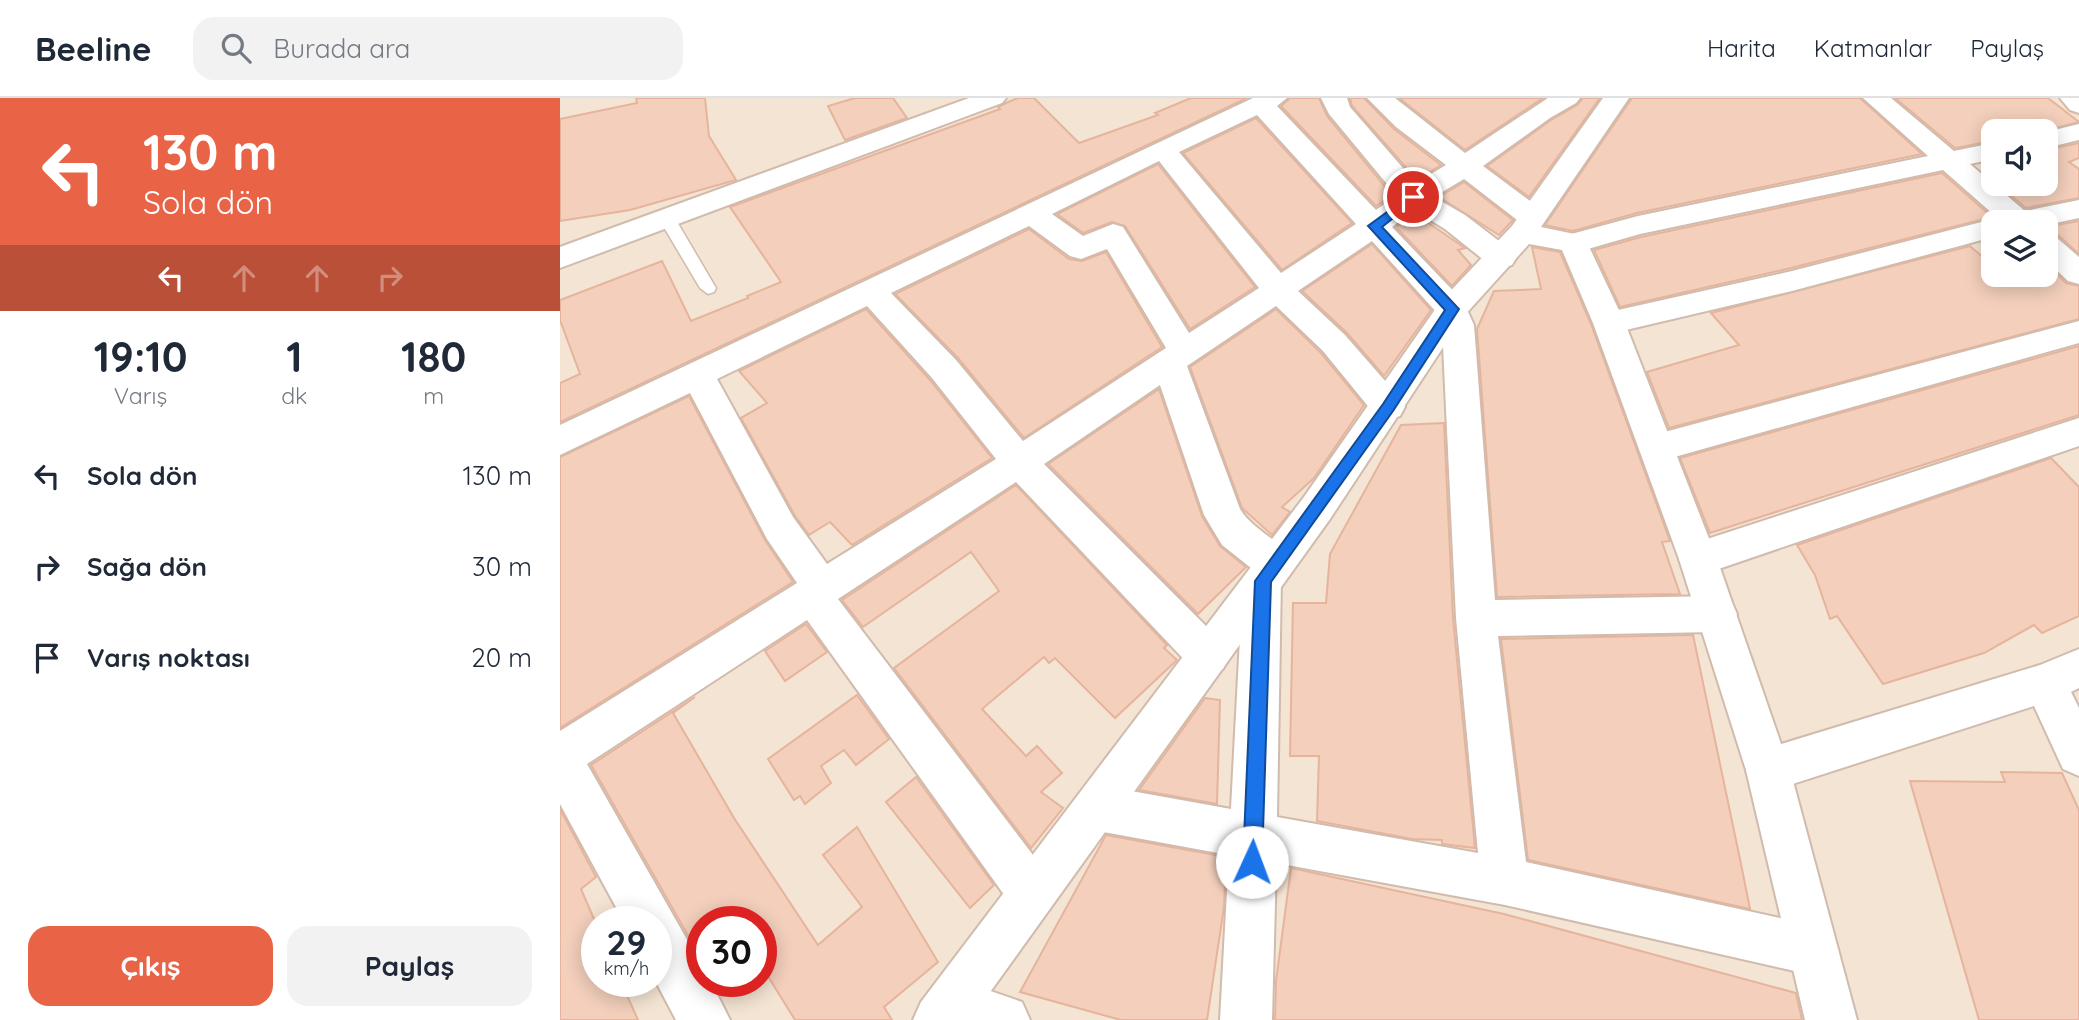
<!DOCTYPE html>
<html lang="tr">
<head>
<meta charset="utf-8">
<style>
	:root { --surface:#fff; --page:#f2f2f3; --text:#1f2937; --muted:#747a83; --line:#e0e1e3; --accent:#e96447 }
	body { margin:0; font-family:Quicksand,sans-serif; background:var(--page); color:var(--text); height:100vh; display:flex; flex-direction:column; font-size:26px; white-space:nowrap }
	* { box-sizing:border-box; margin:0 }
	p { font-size:23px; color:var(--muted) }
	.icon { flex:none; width:38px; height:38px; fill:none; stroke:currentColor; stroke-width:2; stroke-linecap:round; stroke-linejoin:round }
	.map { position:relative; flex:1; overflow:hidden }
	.sheet { display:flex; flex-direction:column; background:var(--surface); width:560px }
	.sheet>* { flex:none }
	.top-card { background:#e96447; color:#fff; overflow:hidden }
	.controls { position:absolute; left:1421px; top:21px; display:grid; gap:14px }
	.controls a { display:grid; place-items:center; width:77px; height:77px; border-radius:14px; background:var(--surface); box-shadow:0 4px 18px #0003; font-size:35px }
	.speed { position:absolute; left:21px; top:808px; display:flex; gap:14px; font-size:35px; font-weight:700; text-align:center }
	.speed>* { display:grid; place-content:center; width:91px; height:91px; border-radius:50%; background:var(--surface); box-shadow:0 4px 18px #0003; line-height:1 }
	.speed small { font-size:18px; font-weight:400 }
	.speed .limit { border:10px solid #d22; background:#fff; color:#111 }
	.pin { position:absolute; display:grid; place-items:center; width:60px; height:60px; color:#fff; margin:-30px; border:4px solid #fff; border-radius:50%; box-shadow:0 2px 7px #0007 }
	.me { position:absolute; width:77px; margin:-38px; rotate:2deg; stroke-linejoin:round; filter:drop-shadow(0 0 5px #0008) }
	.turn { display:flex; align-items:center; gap:24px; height:147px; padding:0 28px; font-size:32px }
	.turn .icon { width:91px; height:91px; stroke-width:2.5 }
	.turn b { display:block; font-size:49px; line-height:60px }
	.lanes { display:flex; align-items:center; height:66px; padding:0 28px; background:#0003; justify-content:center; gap:35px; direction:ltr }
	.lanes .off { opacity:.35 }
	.eta { display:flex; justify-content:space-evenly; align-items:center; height:119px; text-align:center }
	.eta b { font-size:42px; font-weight:800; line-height:49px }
	.action { display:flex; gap:14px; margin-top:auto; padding:14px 28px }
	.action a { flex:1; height:80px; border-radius:21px; background:var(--accent); color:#fff; font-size:28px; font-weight:800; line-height:80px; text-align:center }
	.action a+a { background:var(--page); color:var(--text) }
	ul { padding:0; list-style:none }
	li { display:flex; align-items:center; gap:21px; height:91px; padding:0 28px }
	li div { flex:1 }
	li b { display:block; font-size:26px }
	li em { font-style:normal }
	header { display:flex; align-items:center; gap:42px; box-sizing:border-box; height:98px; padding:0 35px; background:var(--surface); border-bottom:2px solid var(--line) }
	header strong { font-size:33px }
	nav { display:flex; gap:38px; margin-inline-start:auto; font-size:24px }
	.search { width:490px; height:63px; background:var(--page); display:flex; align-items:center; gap:18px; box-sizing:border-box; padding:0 24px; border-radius:21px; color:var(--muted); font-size:26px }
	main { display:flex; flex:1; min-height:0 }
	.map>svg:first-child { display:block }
</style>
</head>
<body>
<header>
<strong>Beeline</strong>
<div class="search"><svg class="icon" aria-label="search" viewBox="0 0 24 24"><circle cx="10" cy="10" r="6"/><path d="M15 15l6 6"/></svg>Burada ara</div>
<nav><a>Harita</a><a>Katmanlar</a><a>Paylaş</a></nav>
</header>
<main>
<section class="sheet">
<div class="top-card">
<div class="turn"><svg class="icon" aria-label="left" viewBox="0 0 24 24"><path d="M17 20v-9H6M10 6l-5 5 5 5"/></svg><div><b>130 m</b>Sola dön</div></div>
<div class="lanes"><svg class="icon" aria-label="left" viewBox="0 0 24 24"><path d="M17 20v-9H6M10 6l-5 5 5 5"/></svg><svg class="icon off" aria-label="ahead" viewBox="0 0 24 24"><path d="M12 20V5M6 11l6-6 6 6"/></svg><svg class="icon off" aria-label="ahead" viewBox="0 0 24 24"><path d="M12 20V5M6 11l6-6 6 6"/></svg><svg class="icon off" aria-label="right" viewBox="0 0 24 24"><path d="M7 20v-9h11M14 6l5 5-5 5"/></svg></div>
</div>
<div class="eta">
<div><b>19:10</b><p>Varış</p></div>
<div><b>1</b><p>dk</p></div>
<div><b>180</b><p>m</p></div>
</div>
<ul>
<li><svg class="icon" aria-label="left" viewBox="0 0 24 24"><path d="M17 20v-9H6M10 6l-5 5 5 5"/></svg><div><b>Sola dön</b></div><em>130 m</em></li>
<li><svg class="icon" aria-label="right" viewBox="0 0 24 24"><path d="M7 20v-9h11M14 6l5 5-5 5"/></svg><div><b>Sağa dön</b></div><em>30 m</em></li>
<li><svg class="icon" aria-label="arrive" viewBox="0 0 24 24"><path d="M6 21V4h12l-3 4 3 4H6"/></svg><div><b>Varış noktası</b></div><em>20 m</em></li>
</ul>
<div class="action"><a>Çıkış</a><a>Paylaş</a></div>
</section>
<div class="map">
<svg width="1519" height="922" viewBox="0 0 1519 922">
	<rect width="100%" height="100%" fill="#fdf2e5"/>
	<path fill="#f4e4d3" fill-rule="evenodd" d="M0 0H1519V922H0ZM1433 33H1486V86H1433ZM1433 124H1486V177H1433ZM37 824H96V884H37ZM142 824H201V884H142Z"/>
	<g fill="#f3cfbc" stroke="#e6b49c" stroke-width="2">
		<path d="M76 0H145L149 38 176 82 70 112 0 123V21L77 5Z"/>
		<path d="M295 0H333L347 20 285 42 268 8Z"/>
		<path d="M458 0H474L519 45 598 17 595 15 631 0H687L0 324V285L20 276 0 222V202L102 163 131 223 188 200 187 198 221 184 170 109 440 11 438 9 446 5Z"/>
		<path d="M730 0H759L767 18 832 97 816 108 721 8Z"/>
		<path d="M790 0H804L834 31 881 67 857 82 792 8Z"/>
		<path d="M839 0H983L905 52Z"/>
		<path d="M1023 0H1040L969 99 927 68 991 22 1017 7Z"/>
		<path d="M1072 0H1300L1362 56 1077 115 1013 133 985 127Z"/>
		<path d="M1335 0H1488L1519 24 1484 33H1433V43L1395 50Z"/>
		<path d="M696 20 792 125 722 172 623 55Z"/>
		<path d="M1519 45V60L1509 64 1519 71V100L1466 110 1437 86H1486V52Z"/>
		<path d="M598 66 695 189 630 231 565 128 552 124 523 135 497 116Z"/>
		<path d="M1382 75 1432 119 1231 170 1060 209 1034 152 1081 139Z"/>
		<path d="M904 84 953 122 939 137 879 99Z"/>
		<path d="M854 115 905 150 898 152 911 167 892 188 836 129Z"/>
		<path d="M1519 123V156L1498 137 1486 134V129Z"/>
		<path d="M469 131 509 161 522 163 546 154 602 249 464 340 398 260 335 196Z"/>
		<path d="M812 146 871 212 824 278 787 235 742 193Z"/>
		<path d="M1410 148 1433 168V177H1486V165L1506 185 1519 188V221L1109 330 1087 274 1179 247 1151 215Z"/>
		<path d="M972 149 1000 154 1031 226 1110 443 1102 444 1120 496 937 499 917 231 934 193 981 191Z"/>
		<path d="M306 211 370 282 432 360 292 447 270 424 249 437 235 418 181 320 207 305 179 273Z"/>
		<path d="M716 211 761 255 804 307 754 380 722 409 730 414 712 437 682 410 630 269Z"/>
		<path d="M1519 248V317L1150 435 1120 360Z"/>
		<path d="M599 291 642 418 660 448 686 469 638 516 488 366Z"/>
		<path d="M129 298 205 442 233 484 0 630V359Z"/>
		<path d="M884 325 893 520 915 750 882 746V742L852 741 757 723 759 658H730L733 505H766L770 456 841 327Z"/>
		<path d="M1491 360 1519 389V518L1482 535 1474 527 1424 555 1323 586 1277 518 1270 521 1255 477 1237 447Z"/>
		<path d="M456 387 607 547 604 550 617 562 555 620 495 560 489 565 484 559 422 611 466 658 477 648 502 675 481 694 503 710 471 750 334 570 439 493 411 454 303 529 282 502Z"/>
		<path d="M246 526 267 554 225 583 205 553Z"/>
		<path d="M1133 537 1181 766 1190 811 968 762 941 541Z"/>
		<path d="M297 597 329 641 296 667 284 652 261 668 271 685 245 706 240 698 234 702 208 661Z"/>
		<path d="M135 599 113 615 174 720 258 847 302 809 263 757 297 729 378 864 324 909 332 922H235L201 867V824H142V862L31 667Z"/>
		<path d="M645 600 660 602 657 706 579 692Z"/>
		<path d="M1441 674 1502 675 1519 712V922H1419L1350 683 1445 684Z"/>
		<path d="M356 679 434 787 410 810 326 704Z"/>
		<path d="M0 711 36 779 21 791 37 828V884H61L78 922H0Z"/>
		<path d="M546 737 666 759 664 809 647 922H561L460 894Z"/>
		<path d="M731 770 944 816 1236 895 1242 922H715L716 883Z"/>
	</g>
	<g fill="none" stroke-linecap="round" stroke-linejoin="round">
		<g stroke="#d0bbad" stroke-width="3">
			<path id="service" d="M107 116 113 117 156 190 154 194 148 196 140 190 99 121Z"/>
		</g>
		<g stroke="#d0bbad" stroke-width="4">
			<g id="minor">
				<path d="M409 0H446L442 5 0 170V149Z"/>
				<path d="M693 0H727L717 8 816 112 836 97 769 16 761 0H787L790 9 856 85 886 67 836 29 807 0H835L905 55 988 0H1020L1016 5 990 20 923 68 981 111 985 118 981 125 971 127 961 125 904 81 874 99 905 117 952 153 956 160 952 167 941 170 930 167 885 131 854 112 832 129 903 203 914 227 935 502 1157 498 1171 503 1177 516 1171 529 1157 534 938 538 966 764 1252 827 1269 835 1277 852 1269 869 1252 877 945 807 716 765 712 922H660L669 757 538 733 522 726 515 710 522 694 538 687 671 711 683 483 691 470 662 447 644 417 600 287 484 366 663 545 669 558 663 571 648 577 633 571 456 384 278 501 489 778 496 795 489 812 472 819 455 812 247 522 27 666 142 868V884H151L170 922H116L96 884V824H64L0 706V633L237 485 207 441 130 295 0 357V327ZM697 17 796 126 721 175 619 54ZM599 63 699 190 629 235 563 129 553 126 523 138 492 116ZM469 128 510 158 521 161 547 151 606 250 463 343 396 262 331 195ZM812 143 878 216 882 227 896 520 918 755 717 719 721 480 729 478 734 466C723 442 694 434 680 411L627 268 716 208 763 253 816 318 828 322 840 318 845 309 840 300 785 237 738 193ZM307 208 372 280 436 361 267 466 233 419 157 281Z"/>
				<path d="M1303 0H1331L1394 53 1433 45V61L1410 66 1465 113 1519 102V120L1486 127V124H1433V139L1232 193 1049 236 1038 233 1033 225 1038 217 1049 214 1232 173 1433 121 1441 123 1383 72 1080 136 1014 155 1004 152 999 145 1004 138 1078 118 1368 58Z"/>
				<path d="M1500 0H1519V15L1510 12Z"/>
				<path d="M1519 26V42L1486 50V34Z"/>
				<path d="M1486 136 1496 139 1519 159V186L1508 183 1486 162Z"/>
				<path d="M1519 223V245L1097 364 1084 360 1079 350 1084 340 1097 336Z"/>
				<path d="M1519 320V348L1138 478 1124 473 1119 461 1124 449 1138 444Z"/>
				<path d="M1519 551V590L1511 594 1519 610V678L1503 671 1474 608 1208 694 1192 688 1186 672 1192 656 1208 650 1480 567Z"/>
				<path d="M393 880 462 904 470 922H374L367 906 375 888Z"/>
			</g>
		</g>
		<g stroke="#d0bbad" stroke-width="4">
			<path id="tertiary" d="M1043 0H1069L981 129 1024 138 1065 225 1157 461 1230 672 1297 922H1245L1186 672 1119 461 1033 225 1002 152 969 146 903 219 770 421 410 922H353L361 904 744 399 881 203 952 128Z"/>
		</g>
		<use href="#service" fill="#fff" fill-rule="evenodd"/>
		<use href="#minor" fill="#fff" fill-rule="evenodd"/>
		<use href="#tertiary" fill="#fff" fill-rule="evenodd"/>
	</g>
	<path fill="#1a73e8" stroke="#114b97" stroke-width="2" d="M853 95 857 96V101L822 129 899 211 833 313 711 484 702 764 699 771 692 774 685 771 683 764 695 483 823 306 885 212 808 128Z"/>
</svg>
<div class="controls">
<a><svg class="icon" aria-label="sound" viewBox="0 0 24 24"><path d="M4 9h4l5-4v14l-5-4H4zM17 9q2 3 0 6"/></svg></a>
<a><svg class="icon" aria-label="layers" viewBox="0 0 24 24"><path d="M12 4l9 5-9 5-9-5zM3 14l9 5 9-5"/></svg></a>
</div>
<div class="speed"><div>29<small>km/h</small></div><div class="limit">30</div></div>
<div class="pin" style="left:853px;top:99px;background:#d93025"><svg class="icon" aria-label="arrive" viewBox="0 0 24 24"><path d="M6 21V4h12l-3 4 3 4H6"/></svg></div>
<svg class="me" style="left:692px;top:764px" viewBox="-20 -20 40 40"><circle r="19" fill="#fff"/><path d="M0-13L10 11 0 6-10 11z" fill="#1a73e8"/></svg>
</div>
</main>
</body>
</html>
